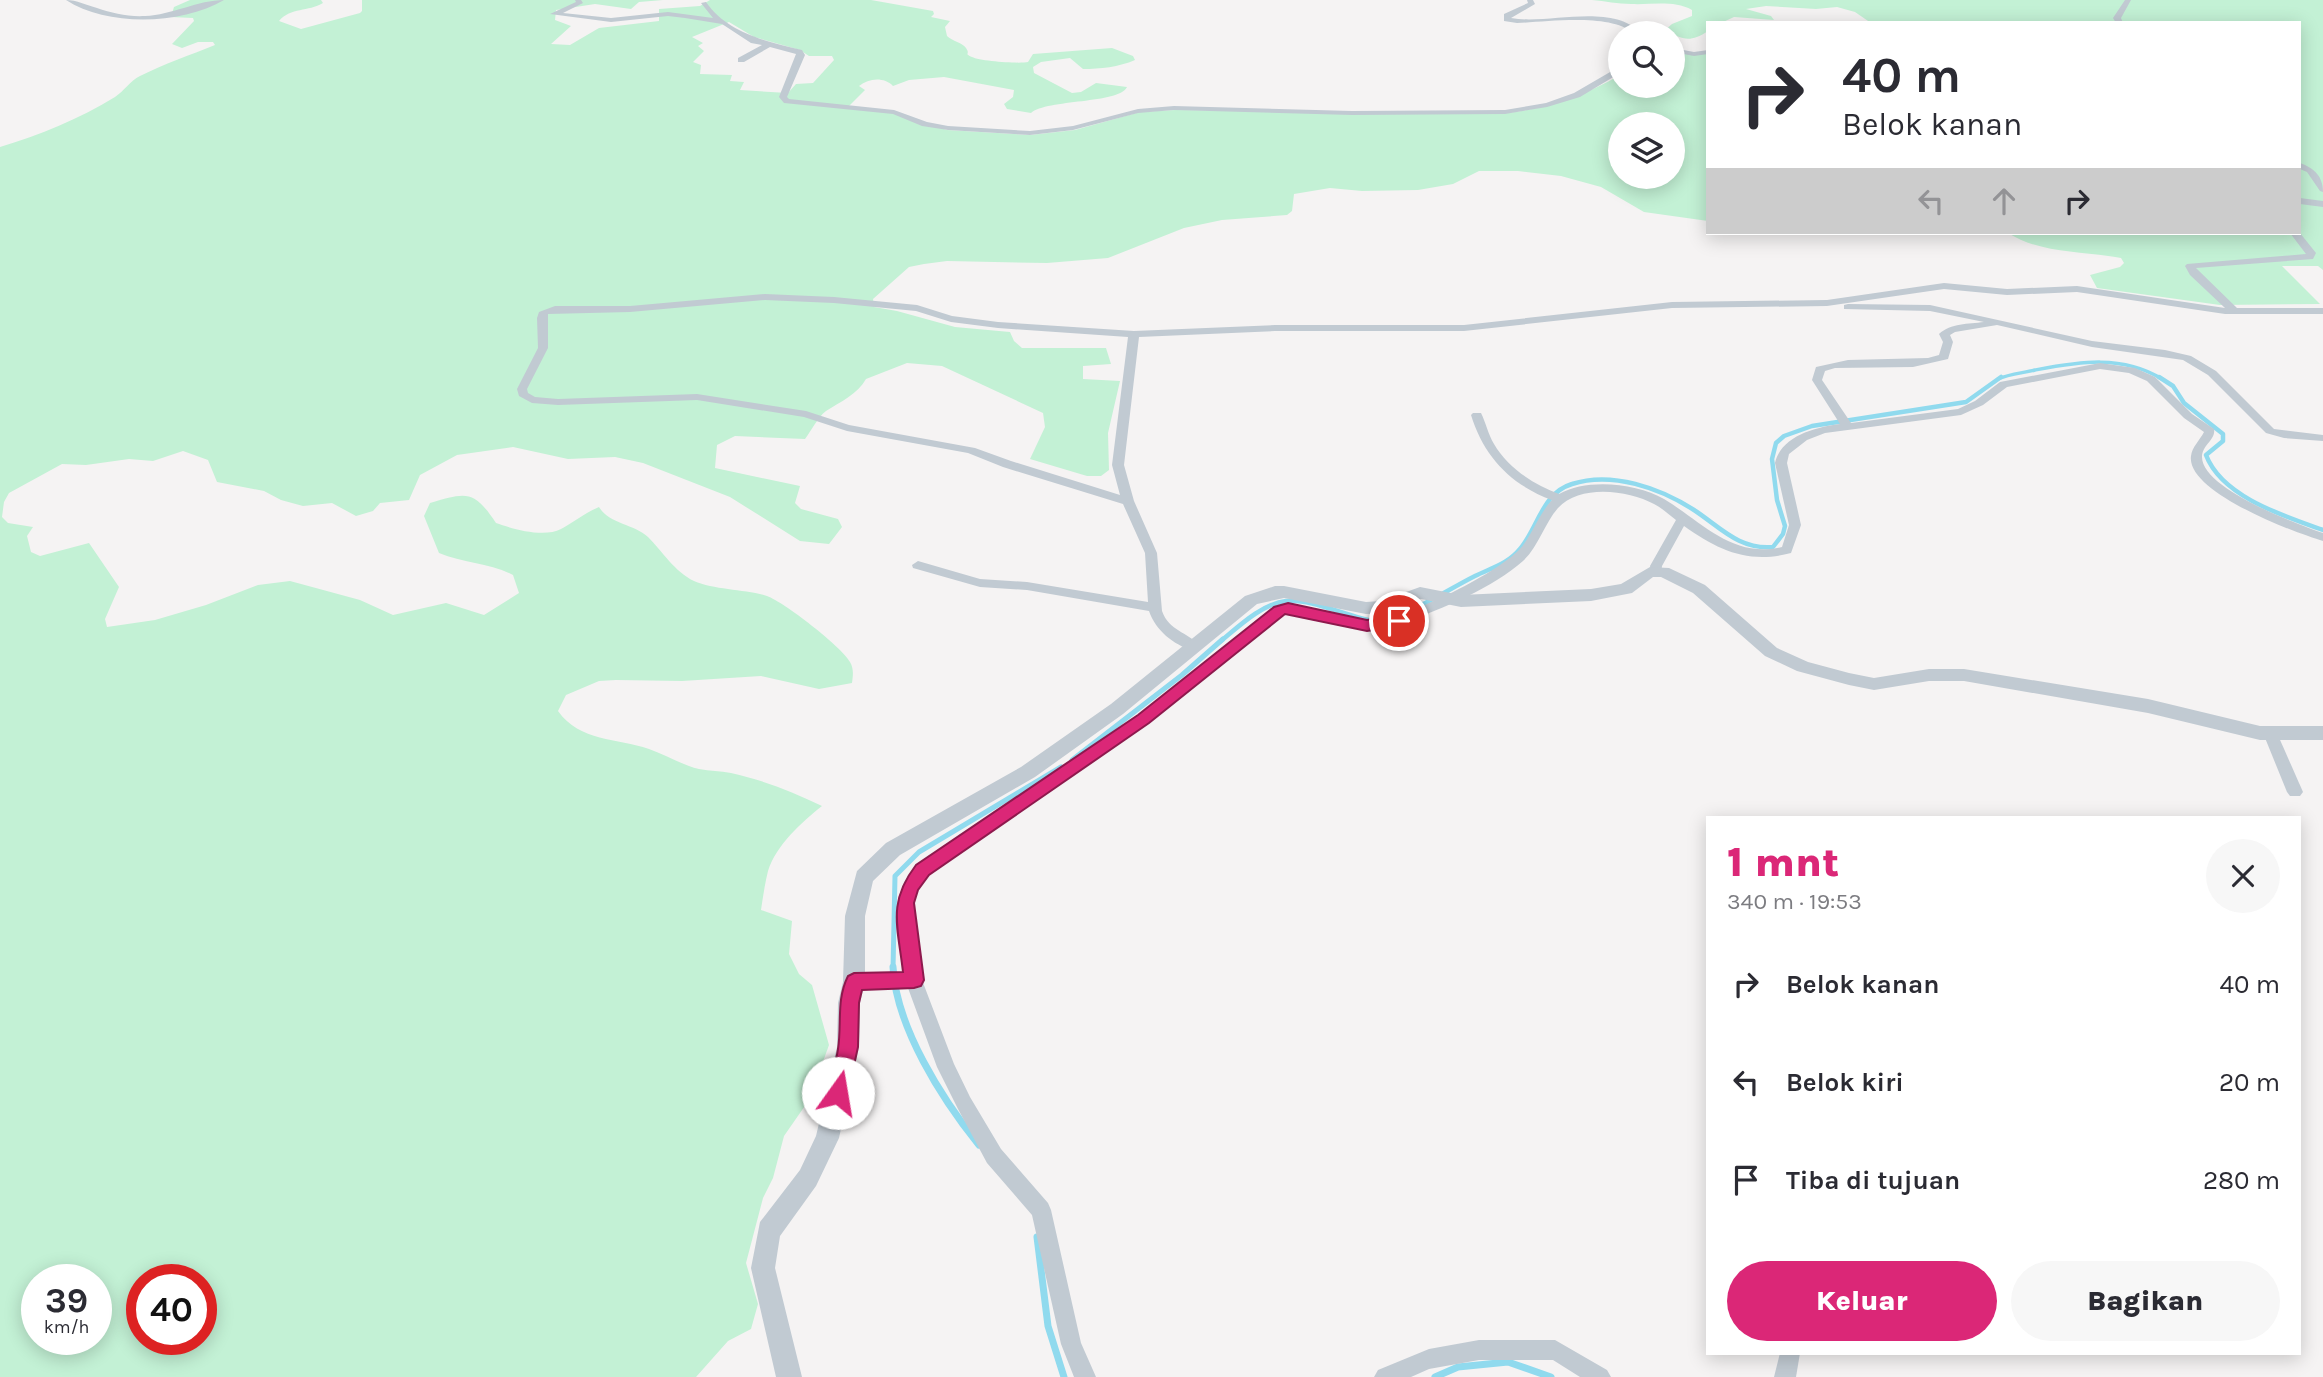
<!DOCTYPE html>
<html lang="id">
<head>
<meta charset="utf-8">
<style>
	:root { --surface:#fff; --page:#f7f7f7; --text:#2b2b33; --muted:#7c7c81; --accent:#db2777 }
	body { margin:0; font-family:Karla,sans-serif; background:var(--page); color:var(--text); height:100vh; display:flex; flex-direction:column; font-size:26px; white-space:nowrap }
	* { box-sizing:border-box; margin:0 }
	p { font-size:23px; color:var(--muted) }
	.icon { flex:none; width:38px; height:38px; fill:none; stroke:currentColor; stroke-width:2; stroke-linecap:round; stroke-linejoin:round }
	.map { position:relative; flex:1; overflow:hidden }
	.drawer { position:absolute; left:1706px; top:816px; width:595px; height:539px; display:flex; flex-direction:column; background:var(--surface); border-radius:0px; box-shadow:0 4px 18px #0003 }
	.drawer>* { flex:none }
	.guide { position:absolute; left:1706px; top:21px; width:595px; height:214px; border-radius:0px; box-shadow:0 4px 18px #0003; background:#fff; color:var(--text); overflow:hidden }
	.tools { position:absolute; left:1608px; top:21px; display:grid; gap:14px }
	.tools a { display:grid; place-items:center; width:77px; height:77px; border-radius:50%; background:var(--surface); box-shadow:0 4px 18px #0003; font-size:35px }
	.speed { position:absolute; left:21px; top:1264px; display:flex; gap:14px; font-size:35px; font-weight:700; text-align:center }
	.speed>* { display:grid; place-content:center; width:91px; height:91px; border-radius:50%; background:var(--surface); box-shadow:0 4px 18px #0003; line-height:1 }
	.speed small { font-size:18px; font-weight:400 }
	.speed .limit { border:10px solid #d22; background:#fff; color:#111 }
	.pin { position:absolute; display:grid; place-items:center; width:60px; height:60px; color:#fff; margin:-30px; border:4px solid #fff; border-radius:50%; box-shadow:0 2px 7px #0007 }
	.me { position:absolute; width:77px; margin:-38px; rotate:13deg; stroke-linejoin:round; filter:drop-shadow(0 0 5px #0008) }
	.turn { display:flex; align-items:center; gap:24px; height:147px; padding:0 21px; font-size:32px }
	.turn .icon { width:91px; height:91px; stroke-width:2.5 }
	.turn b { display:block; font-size:49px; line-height:60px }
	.lanes { display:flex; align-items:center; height:66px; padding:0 21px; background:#0003; justify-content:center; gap:35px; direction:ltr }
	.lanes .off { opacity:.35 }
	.round { display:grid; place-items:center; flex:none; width:74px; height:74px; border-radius:37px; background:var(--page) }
	.overview { display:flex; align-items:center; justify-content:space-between; height:119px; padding:0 21px }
	h1 { font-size:42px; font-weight:800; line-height:52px; color:var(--accent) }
	.cta { display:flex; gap:14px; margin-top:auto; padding:14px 21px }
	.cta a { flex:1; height:80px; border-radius:42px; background:var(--accent); color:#fff; font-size:28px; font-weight:800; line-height:80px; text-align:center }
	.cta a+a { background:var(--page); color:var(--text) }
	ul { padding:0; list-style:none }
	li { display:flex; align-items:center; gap:21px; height:98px; padding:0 21px }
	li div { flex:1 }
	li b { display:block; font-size:26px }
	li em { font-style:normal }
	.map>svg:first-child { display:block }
</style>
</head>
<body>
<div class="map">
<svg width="2323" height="1377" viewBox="0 0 2323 1377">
	<rect width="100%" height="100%" fill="#f5f3f3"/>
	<g fill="#c3f1d5" fill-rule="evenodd">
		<path d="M190 0H321L323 3C308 12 291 7 279 21L301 29 360 13 362 11V0H663L639 2 631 9 595 4 556 10 555 20 571 26 551 44 570 45 599 28 659 21V9L700 6 710 0H871L933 11 934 14 931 17 950 21 945 27 947 36C952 41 963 43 966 48 971 55 963 53 972 57 980 61 1019 64 1028 62L1033 54 1112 48 1133 56 1135 60C1119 67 1100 69 1083 69L1070 58 1041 62 1033 67 1034 73 1072 93 1081 92 1096 83 1127 87C1119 104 1047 99 1031 113L1007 109 1004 104 1013 97 1014 90 944 77 909 80 893 86C884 77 869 78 859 86L865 90 847 108 892 113 947 130 1030 135 1075 130 1140 112 1175 110 1507 113C1549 108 1584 96 1620 75V86H1673V52L1708 54V221L1644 212 1601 187 1561 176 1518 171H1479L1453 184 1418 190 1362 191 1330 188 1294 194 1292 211 1287 215 1222 220 1184 228 1108 258 1047 263 947 261 924 264 909 267 873 299 874 307 897 311 955 327 1010 332 1014 341 1022 348H1106L1111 364 1083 366V379L1120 381 1108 433 1109 470 1101 476H1087L1030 459 1045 427 1043 413 942 366 907 363 866 379C858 394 840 402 826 411 818 417 811 431 805 439L735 436 717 445 715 468 800 486 795 503 801 509 838 519 842 527 829 544 800 541 730 497 643 463 615 457 568 459 513 447 457 455 420 475 409 500 380 503 373 511 356 516 332 503 303 506 281 500 264 491 217 482 208 460 183 451 153 461 129 459 86 465 62 464 9 493 4 502 2 517 8 523 33 527 27 536 31 552 40 556 89 543 119 587 105 619 107 627 155 620 206 605 258 585 290 581 360 600 393 615 446 603 484 615 519 593 513 575C491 563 463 563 439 553L424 516 430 503C467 492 474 490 496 523 513 529 544 538 561 529 574 522 585 513 599 507 609 524 634 524 648 537 662 551 675 572 694 581 714 590 745 589 767 596 784 602 842 647 850 662 854 669 853 675 852 683L819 689 761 676 682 681 616 680 599 681 566 695 558 711C580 742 617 738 649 749 666 755 682 765 699 769 710 771 720 771 731 773 763 780 793 792 822 806 802 822 776 845 768 871 765 883 763 897 761 910L792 921 789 954 799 974 812 985 829 1045 809 1100 784 1136 773 1178 763 1198 746 1263 758 1304 751 1329 728 1341 696 1377H0V147C40 135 79 119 115 97 124 91 130 81 140 76 164 64 190 55 215 45L213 42H198L182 48 172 44 194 21 193 18 171 17 174 7ZM729 22 754 37 800 50 809 56H832L834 60 813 83 796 84 788 93 740 90 744 82 730 81 732 75 700 74 701 65 693 62 704 51 698 46 703 43 692 37ZM1620 124H1673V177H1620ZM37 1279H96V1339H37ZM142 1279H201V1339H142Z"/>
		<path d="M1592 0H2323V270L2318 266H2282L2320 304 2220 305 2097 288 2090 275 2120 267 2124 263 2121 258C2084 251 2041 254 2008 233H2300V23H1871L1855 12 1837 7 1816 9 1766 6 1746 9 1771 16 1774 20 1734 17 1721 23H1708V31C1687 45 1682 37 1664 31L1672 24 1692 16V10C1674 0 1652 5 1631 4 1618 4 1605 1 1592 0Z"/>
	</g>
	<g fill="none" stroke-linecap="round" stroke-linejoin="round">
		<path stroke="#90daee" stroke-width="3.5" d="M1998 379C2009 374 2023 373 2035 370 2079 362 2122 354 2162 379"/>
		<g stroke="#90daee" stroke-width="4.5">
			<path d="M2159 377 2173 386 2184 403 2223 434V441L2206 455C2222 497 2284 516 2323 530"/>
			<path d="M1409 611C1432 601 1453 587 1475 576 1491 568 1508 564 1520 549 1538 528 1542 493 1572 484 1612 471 1660 488 1694 510 1720 527 1739 550 1773 547L1783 534 1785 526 1777 500 1772 459 1776 443 1784 436 1812 426 1966 402 2001 377"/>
			<path d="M1221 641C1239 626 1262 604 1286 601 1311 598 1348 617 1373 621"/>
		</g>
		<g stroke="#90daee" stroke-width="5">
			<path d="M1072 760 1182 675 1223 639"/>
			<path d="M893 969 895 876 919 852 1061 767"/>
		</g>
		<g stroke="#90daee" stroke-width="7">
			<path d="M893 967C896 1027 942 1099 979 1145"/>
			<path d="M1037 1237 1048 1326 1064 1377"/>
			<path d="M1435 1377 1458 1367 1508 1362 1551 1377"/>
		</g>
		<g fill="#c1cad2" fill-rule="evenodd">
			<path d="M66 0C77 0 86 5 97 8 112 13 128 17 145 16 172 15 198 0 224 0 181 25 108 27 66 0Z"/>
			<path d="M575 0H581L583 3 563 13 611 18 668 12 713 18 701 3 706 2C727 33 768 42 802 50L805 55 787 97 789 99 894 110 927 122 948 126 1030 131 1073 126 1138 109 1174 106 1352 111 1505 110 1546 103 1574 93 1617 68H1620V73L1580 97 1547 107 1505 114 1352 115 1174 110 1138 113 1073 130 1030 135 948 130 922 126 893 114 784 103 779 97 796 54 770 47 744 62H738V58L762 45 751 43 722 24 685 18 668 16 611 22 550 14 576 2Z"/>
			<path d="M1527 0H1533L1535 4 1511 18C1548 25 1611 2 1641 33H1633C1610 13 1547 22 1517 23L1504 21V14L1528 3Z"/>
			<path d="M2125 0H2131L2121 18 2123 23H2116L2113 18Z"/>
			<path d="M1673 48 1694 52 1708 50V54L1694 56 1673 52Z"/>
			<path d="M2300 163C2314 168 2323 176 2323 192L2320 191 2307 172 2300 169Z"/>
			<path d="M2300 198 2323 201V207L2300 204Z"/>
			<path d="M2290 233H2300L2316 253 2313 259 2196 268 2237 308H2323V314H2225L2077 292 2007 295 1944 289 1827 306 1672 308 1464 331H1275L1139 337 1124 465 1134 501 1157 553 1162 611C1169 631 1188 632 1200 646L1198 649 1193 651C1173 644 1156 631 1149 611L1027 590 980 587 913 568 912 565 918 561 980 579 1027 582 1148 602 1145 553 1123 504 1003 467 968 453 847 431 804 417 697 400 558 405 532 403 519 396 517 389 538 348 537 318 539 312 555 306H630L765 294 834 297 917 305 952 316 998 322 1134 331 1275 325H1464L1672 302 1827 300 1944 283 2007 289 2077 286 2225 308 2190 275 2185 266 2187 264 2306 254ZM765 300 834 303 916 311 951 322 998 328 1128 337 1112 465 1120 495 1011 461 975 448 849 425 806 411 697 394 558 399 535 397 528 393 527 389 548 348V314L630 312Z"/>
			<path d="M1848 304 1930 305 2092 341 2165 350 2191 356 2216 371 2274 429 2323 435V441L2284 438 2266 433 2208 375 2183 360 2092 347 1997 325 1955 332 1950 335 1953 342 1948 359 1913 367 1835 368 1825 371 1822 380 1851 423 1958 409 1975 401 2000 382 2100 363 2135 368 2155 377 2192 414 2214 429C2216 440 2202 445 2202 457 2202 489 2297 524 2323 533V541C2295 533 2186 492 2191 456 2192 447 2200 440 2204 432L2184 418 2147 381 2129 373 2100 369 2007 387 1983 405 1961 415 1825 433 1807 440 1789 454 1787 463 1801 525 1791 553C1749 564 1719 551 1684 526L1662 566 1661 574H1651L1650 566 1676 520C1668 514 1662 508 1654 504 1628 490 1580 484 1558 508 1544 524 1539 546 1523 561 1494 587 1441 610 1404 622 1370 634 1350 629 1316 619 1306 617 1295 612 1284 613L1148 723 928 875 917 889 913 903 922 980 954 1064 970 1097 1001 1149 1048 1203 1051 1210 1081 1343 1096 1377H1074L1061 1344 1032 1215 987 1163 958 1109 937 1067 908 988 854 990 848 987 845 982 848 977 854 974 905 973 897 903 904 882 916 865 1138 715 1275 607C1304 599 1335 619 1364 621 1400 623 1494 575 1519 550 1532 536 1538 515 1552 500 1511 485 1484 457 1471 415L1473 413H1481C1486 423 1488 434 1494 444 1508 468 1533 484 1559 494 1587 478 1636 483 1664 499 1702 522 1733 559 1782 547L1789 525 1775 463C1781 436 1816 427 1840 424L1812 380 1816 367 1848 360 1928 358 1939 355 1943 342 1939 334C1951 323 1968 324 1984 322L1930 311 1844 309V305Z"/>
			<path d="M2270 728 2275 729 2277 733 2303 792 2300 796H2290L2287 792 2263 733 2265 729Z"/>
			<path d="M1479 1340H1555L1607 1370 1611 1377H1580L1553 1360H1479L1429 1369 1411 1377H1374L1378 1370 1429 1349Z"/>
			<path d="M1780 1353H1800L1796 1377H1774Z"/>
		</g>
		<path fill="#c1cad2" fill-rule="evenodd" d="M1650 567 1669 568 1705 585 1777 648 1808 662 1849 673 1874 678 1929 669H1964L2148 699 2260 726H2323V740H2260L2148 713 1964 681H1929L1874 690 1849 685 1797 671 1765 656 1693 593 1661 577H1653L1632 593 1591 601 1461 607 1421 599 1383 613 1366 614 1284 598 1257 604 1123 714 1035 777 900 855 873 881 865 916V982L860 1003 859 1047 839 1138 816 1186 780 1236 775 1268 802 1377H776L751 1268 760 1222 800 1170 816 1136 837 1047 838 1003 843 982 845 916 857 871 886 843 1021 767 1111 704 1245 596 1275 586H1284L1366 602 1381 601 1420 587 1461 595 1591 589 1621 584Z"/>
	</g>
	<path fill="#db2777" stroke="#8e194d" stroke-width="2" d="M1288 603 1367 620 1399 616 1406 621 1399 626 1367 631 1285 614 1149 723 929 875 918 890 914 903 924 980 921 986 914 988 862 990 859 1003 858 1047 848 1093 845 1100 838 1103 831 1100 828 1093C831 1078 836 1063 838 1049 842 1024 836 1000 848 976L854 973 903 972C898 927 887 903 916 865L1138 715 1274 607Z"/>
</svg>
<div class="tools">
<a><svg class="icon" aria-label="search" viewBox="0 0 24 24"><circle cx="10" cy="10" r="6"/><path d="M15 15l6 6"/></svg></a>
<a><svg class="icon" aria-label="layers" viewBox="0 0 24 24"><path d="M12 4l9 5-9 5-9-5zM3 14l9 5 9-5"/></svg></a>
</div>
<div class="speed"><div>39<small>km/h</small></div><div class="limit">40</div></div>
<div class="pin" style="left:1399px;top:621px;background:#d93025"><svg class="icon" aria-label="arrive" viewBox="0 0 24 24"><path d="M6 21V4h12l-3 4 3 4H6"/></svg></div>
<svg class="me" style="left:838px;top:1093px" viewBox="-20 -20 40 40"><circle r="19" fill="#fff"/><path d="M0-13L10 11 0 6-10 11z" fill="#db2777"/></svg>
<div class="guide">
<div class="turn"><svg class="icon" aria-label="right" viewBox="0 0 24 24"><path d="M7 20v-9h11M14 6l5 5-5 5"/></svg><div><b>40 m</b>Belok kanan</div></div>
<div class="lanes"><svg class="icon off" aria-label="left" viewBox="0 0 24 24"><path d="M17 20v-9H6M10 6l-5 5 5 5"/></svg><svg class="icon off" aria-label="ahead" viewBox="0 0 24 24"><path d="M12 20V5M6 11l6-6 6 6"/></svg><svg class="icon" aria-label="right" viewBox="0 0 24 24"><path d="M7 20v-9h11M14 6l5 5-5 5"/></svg></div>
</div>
<section class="drawer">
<div class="overview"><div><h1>1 mnt</h1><p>340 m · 19:53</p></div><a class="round"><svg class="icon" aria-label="close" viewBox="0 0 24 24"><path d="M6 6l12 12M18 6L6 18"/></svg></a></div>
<ul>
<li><svg class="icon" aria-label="right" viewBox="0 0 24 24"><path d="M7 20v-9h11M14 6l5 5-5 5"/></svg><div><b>Belok kanan</b></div><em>40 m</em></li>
<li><svg class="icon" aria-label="left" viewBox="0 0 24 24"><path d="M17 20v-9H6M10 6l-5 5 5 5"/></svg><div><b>Belok kiri</b></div><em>20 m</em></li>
<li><svg class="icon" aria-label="arrive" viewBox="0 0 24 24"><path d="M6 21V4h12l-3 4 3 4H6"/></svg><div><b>Tiba di tujuan</b></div><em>280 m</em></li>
</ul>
<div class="cta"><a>Keluar</a><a>Bagikan</a></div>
</section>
</div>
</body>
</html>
